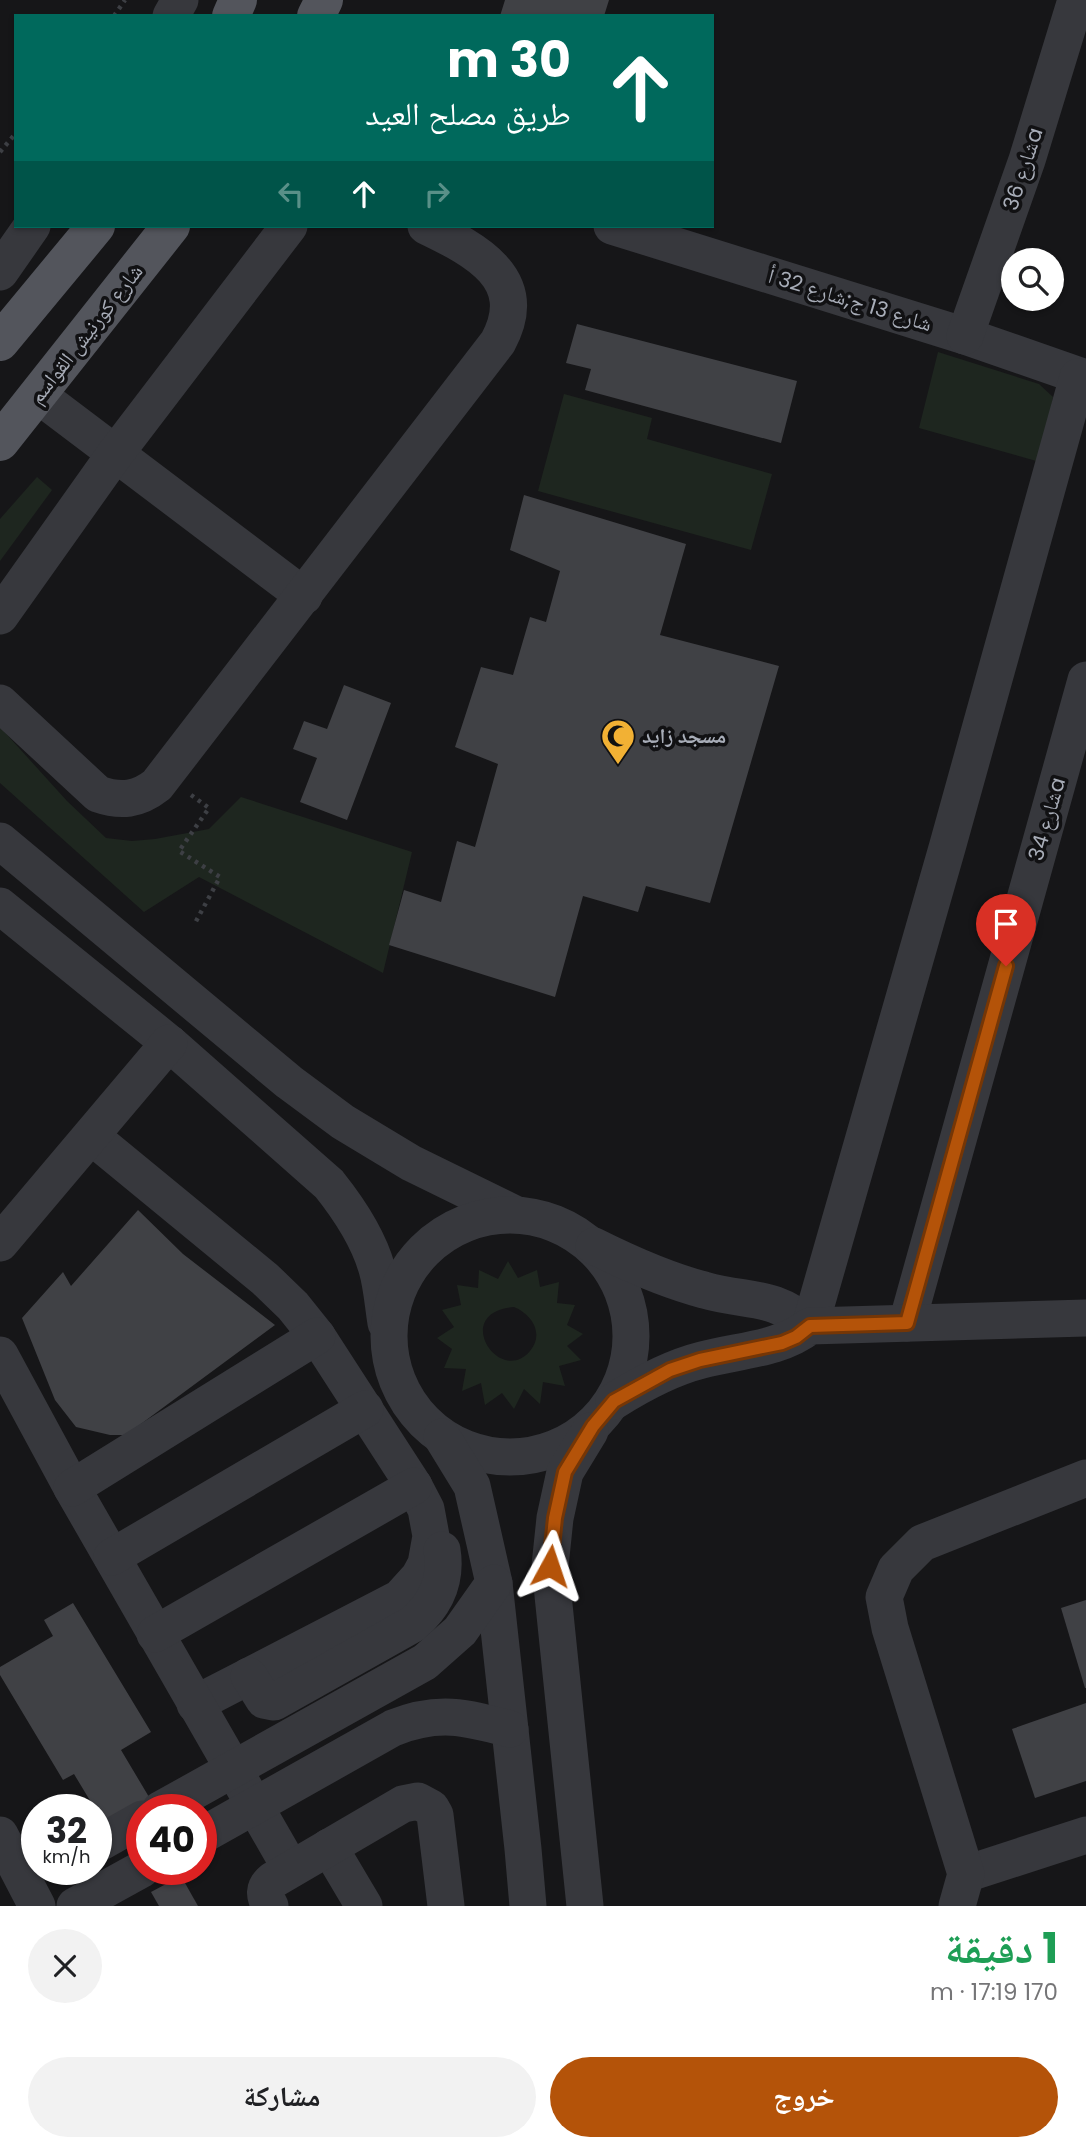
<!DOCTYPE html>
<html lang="ar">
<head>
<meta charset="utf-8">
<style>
	:root { --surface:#fff; --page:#f2f2f2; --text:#202124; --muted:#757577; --accent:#b45309 }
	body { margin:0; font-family:Poppins,"Noto Naskh Arabic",sans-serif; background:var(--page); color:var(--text); direction:rtl; height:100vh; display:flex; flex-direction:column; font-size:26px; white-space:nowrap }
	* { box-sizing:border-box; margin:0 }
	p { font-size:23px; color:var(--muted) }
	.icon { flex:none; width:38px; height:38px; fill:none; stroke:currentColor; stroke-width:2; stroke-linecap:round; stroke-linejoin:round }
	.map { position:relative; height:1906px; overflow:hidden; direction:ltr }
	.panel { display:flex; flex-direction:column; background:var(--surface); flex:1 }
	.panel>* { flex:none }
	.banner { position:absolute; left:14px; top:14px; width:700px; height:214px; border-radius:0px; box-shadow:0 2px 5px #0004; direction:rtl; background:#00695c; color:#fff; overflow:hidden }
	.controls { position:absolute; left:1001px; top:248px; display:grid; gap:14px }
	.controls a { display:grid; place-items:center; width:63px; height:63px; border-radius:50%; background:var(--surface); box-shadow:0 2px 5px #0004; font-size:35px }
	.speed { position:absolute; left:21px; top:1794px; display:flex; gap:14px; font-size:35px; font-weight:700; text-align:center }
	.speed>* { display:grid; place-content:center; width:91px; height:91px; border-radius:50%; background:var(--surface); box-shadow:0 2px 5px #0004; line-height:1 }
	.speed small { font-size:18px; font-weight:400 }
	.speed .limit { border:10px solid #d22; background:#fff; color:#111 }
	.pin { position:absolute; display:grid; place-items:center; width:60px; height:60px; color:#fff; margin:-72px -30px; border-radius:50% 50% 50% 0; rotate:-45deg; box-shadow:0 0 7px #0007 }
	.pin .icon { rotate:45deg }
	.me { position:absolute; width:77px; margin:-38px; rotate:5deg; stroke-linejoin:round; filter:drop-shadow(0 0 5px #0008) }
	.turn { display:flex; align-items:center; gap:24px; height:147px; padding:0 28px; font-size:32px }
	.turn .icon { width:91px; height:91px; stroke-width:2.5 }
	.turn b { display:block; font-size:49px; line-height:60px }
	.lanes { display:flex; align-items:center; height:66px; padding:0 28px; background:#0003; justify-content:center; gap:35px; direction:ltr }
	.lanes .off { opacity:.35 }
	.round { display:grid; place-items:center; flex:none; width:74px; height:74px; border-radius:37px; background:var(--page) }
	.head { display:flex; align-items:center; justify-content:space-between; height:119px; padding:0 28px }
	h1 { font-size:42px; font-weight:700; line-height:52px; color:#1e9e55 }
	.cta { display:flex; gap:14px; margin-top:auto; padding:14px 28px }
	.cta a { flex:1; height:80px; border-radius:42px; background:var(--accent); color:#fff; font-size:28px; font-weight:700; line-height:80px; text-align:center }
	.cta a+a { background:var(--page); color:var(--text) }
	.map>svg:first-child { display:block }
</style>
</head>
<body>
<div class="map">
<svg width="1086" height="1906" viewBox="0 0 1086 1906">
	<rect width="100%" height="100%" fill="#161618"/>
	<g fill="#1e261f" fill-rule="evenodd">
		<path d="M938 352 1039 384 1053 397 1040 462 919 428Z"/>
		<path d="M564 394 652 418 647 439 772 474 751 550 538 491Z"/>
		<path d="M37 477 52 490 0 561V519Z"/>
		<path d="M0 727 67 801 106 838 132 841 155 839 209 829 241 797 412 852 383 973 199 877 144 912 0 783Z"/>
		<path d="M508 1261 518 1278 537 1270 540 1287 559 1282 557 1303 575 1305 567 1325 583 1334 567 1346 581 1360 559 1366 565 1386 543 1382 540 1404 524 1389 514 1409 502 1393 485 1405 481 1383 462 1391 466 1369 444 1368 452 1349 437 1338 454 1327 442 1310 461 1305 457 1285 478 1288 479 1270 498 1279ZM514 1307C531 1314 545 1333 530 1351 500 1387 450 1312 514 1307Z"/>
	</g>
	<g fill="#404145">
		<path d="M505 0H609L604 16H500Z"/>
		<path d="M577 324 797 381 781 443 585 390 591 369 566 363Z"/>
		<path d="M524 495 686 544 660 635 779 666 710 903 646 886 638 912 583 896 555 997 389 945 404 890 441 902 457 841 475 847 498 764 455 747 481 667 513 675 530 617 546 622 560 571 510 550Z"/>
		<path d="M344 685 391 703 347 820 300 802 317 758 293 749 304 721 327 729Z"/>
		<path d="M138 1210 183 1254 275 1325 126 1435H110L76 1427 55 1400 22 1318 63 1272 71 1286Z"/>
		<path d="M1086 1600V1688H1085L1061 1608Z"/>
		<path d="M73 1603 151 1732 121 1750 149 1797 109 1832 74 1774 63 1780 0 1675V1667L53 1636 44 1620Z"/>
		<path d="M1086 1703V1781L1035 1798 1012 1729Z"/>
		<path d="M181 1876 198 1906H159L151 1892Z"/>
	</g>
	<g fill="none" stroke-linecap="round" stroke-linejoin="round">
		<g stroke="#3d3f44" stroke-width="4.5" stroke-dasharray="3.5 5" stroke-linecap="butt">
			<path d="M114 16 125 0"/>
			<path d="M0 152 16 133"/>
			<path d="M191 795 209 808 179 851 220 877 194 925"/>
		</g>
		<g stroke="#37383d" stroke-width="37">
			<path d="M171 16 180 0"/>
			<path d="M612 226 965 336 1086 378"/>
			<path d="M0 272 32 226"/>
			<path d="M965 336 1027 160 1076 0"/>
			<path d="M38 395 304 596"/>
			<path d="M0 616 115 454 289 226"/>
			<path d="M0 703 98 794C121 802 138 800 157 785L498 342C532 279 476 250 426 226"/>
			<path d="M0 841 289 1082 343 1122 411 1163 515 1214"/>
			<path d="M0 906 169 1043 329 1184C349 1209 368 1237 377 1269 382 1286 383 1305 386 1323"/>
			<path d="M91 1136 265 1279 293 1306 317 1336 414 1486 426 1509 431 1536 426 1564 419 1577 400 1598 195 1704"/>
			<circle cx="510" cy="1336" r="121"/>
			<path d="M0 1243 169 1043"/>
			<path d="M594 1246C630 1264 666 1280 704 1290 749 1303 771 1293 810 1326"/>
			<path d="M907 1323 1086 680"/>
			<path d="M810 1326 947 848 1078 377"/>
			<path d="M0 1355 72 1488 291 1869"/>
			<path d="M614 1401C641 1384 670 1368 702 1360 739 1350 779 1350 810 1326L1086 1318"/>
			<path d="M442 1437 472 1486 494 1583 523 1849 528 1906"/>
			<path d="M72 1488 317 1336"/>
			<path d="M112 1557 365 1409"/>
			<path d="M155 1634 414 1486"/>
			<path d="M249 1676 264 1700 274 1702 413 1624C436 1604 447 1581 442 1550"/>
			<path d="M160 1810 425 1662 460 1631 494 1583"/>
			<path d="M0 1835 37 1906"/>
			<path d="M201 1836 393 1728C438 1710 465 1717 510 1729"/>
			<path d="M96 1845 142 1819"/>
			<path d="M329 1847 364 1906"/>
			<path d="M966 1874 1086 1835"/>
			<path d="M75 1906 142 1869"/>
			<path d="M270 1906C264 1896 263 1888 273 1880L403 1804 418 1801 431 1808 435 1815 446 1906"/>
			<path d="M585 1906 550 1566 555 1518 565 1472 590 1431"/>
			<path d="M957 1906 966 1874 890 1628 884 1597 896 1569 922 1543 1086 1478"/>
		</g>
		<g stroke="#53555c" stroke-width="38">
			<path d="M231 16 238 0"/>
			<path d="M316 16 324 0"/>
			<path d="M0 342 96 226"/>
			<path d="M0 442 171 226"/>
		</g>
	</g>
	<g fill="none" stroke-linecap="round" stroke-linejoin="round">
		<g stroke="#753606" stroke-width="18">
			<path id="route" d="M550 1566 555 1518 565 1472 593 1426 614 1401 670 1370 700 1360 782 1343 796 1337 810 1326 907 1323 1006 966"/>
		</g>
		<use href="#route" stroke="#b45309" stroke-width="12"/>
	</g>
	<defs>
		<g id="mosque-pin" transform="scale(1.75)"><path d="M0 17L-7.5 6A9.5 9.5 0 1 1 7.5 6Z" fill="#f2b134" stroke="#111113"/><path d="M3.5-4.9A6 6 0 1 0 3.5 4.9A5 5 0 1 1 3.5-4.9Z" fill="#111"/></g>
	</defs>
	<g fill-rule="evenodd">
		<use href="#mosque-pin" x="618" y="736"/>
	</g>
	<g text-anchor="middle" stroke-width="7" stroke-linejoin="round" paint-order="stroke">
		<g font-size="21" fill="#a8adb8" stroke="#111113">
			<text transform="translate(1023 169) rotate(-72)" y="7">شارع 36a</text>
			<text transform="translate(850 300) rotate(17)" y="7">شارع 13 ج;شارع 32 أ</text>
			<text transform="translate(86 334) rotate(-52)" y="7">شارع كورنيش القواسم</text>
			<text transform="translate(1047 819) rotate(-74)" y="7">شارع 34a</text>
		</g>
		<g font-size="21" font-weight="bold" fill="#a8adb8" stroke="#111113" text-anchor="start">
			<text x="642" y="743">مسجد زايد</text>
		</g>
	</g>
</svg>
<div class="controls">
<a><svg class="icon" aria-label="search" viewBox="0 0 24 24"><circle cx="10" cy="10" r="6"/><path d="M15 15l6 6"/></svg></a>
</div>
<div class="speed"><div>32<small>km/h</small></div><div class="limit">40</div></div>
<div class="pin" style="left:1006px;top:966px;background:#d93025"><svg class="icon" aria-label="arrive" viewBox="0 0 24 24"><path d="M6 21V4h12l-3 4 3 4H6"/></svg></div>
<svg class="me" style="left:550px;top:1566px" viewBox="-20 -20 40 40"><path d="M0-17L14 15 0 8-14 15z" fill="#b45309" stroke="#fff" stroke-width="4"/></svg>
<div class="banner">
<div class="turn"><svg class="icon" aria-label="ahead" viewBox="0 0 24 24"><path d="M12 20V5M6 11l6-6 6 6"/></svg><div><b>30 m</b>طريق مصلح العيد</div></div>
<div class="lanes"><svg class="icon off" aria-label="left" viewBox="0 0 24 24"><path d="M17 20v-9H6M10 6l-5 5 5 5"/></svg><svg class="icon" aria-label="ahead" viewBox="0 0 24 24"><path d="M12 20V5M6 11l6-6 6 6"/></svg><svg class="icon off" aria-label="right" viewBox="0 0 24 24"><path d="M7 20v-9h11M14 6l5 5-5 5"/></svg></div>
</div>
</div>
<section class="panel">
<div class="head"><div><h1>1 دقيقة</h1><p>170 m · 17:19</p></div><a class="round"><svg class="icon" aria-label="close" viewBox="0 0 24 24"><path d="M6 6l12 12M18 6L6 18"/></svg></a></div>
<div class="cta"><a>خروج</a><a>مشاركة</a></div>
</section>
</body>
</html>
